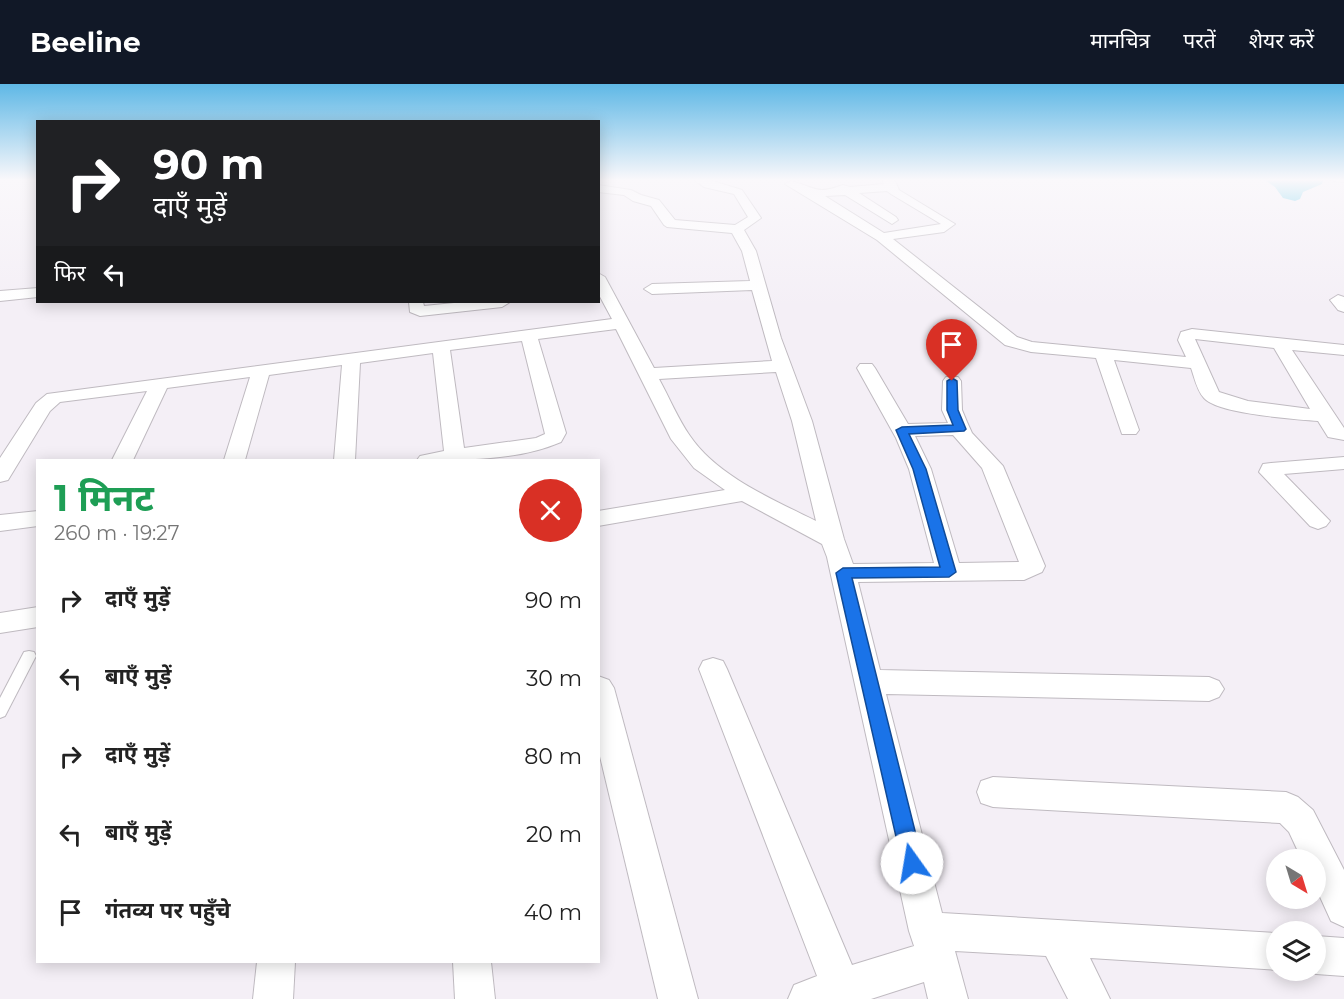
<!DOCTYPE html>
<html lang="hi">
<head>
<meta charset="utf-8">
<style>
	:root { --surface:#fff; --page:#f6f6f6; --text:#222; --muted:#767676; --accent:#111827 }
	body { margin:0; font-family:Montserrat,"Noto Sans Devanagari",sans-serif; background:var(--page); color:var(--text); height:100vh; display:flex; flex-direction:column; font-size:22px; white-space:nowrap }
	* { box-sizing:border-box; margin:0 }
	p { font-size:20px; color:var(--muted) }
	.icon { flex:none; width:33px; height:33px; fill:none; stroke:currentColor; stroke-width:2; stroke-linecap:round; stroke-linejoin:round }
	.map { position:relative; flex:1; overflow:hidden }
	.panel { position:absolute; left:36px; top:375px; width:564px; height:504px; display:flex; flex-direction:column; background:var(--surface); border-radius:0px; box-shadow:0 3px 15px #0003 }
	.panel>* { flex:none }
	.guide { position:absolute; left:36px; top:36px; width:564px; height:183px; border-radius:0px; box-shadow:0 3px 15px #0003; background:#202124; color:#fff; overflow:hidden }
	.needle { width:39px; rotate:142deg }
	.controls { position:absolute; left:1266px; top:765px; display:grid; gap:12px }
	.controls a { display:grid; place-items:center; width:60px; height:60px; border-radius:50%; background:var(--surface); box-shadow:0 3px 15px #0003; font-size:30px }
	.pin { position:absolute; display:grid; place-items:center; width:51px; height:51px; color:#fff; margin:-62px -26px; border-radius:50% 50% 50% 0; rotate:-45deg; box-shadow:0 0 6px #0007 }
	.pin .icon { rotate:45deg }
	.me { position:absolute; width:66px; margin:-33px; rotate:347deg; stroke-linejoin:round; filter:drop-shadow(0 0 4px #0008) }
	.turn { display:flex; align-items:center; gap:21px; height:126px; padding:0 18px; font-size:27px }
	.turn .icon { width:78px; height:78px; stroke-width:2.5 }
	.turn b { display:block; font-size:42px; line-height:51px }
	.then { display:flex; align-items:center; height:57px; padding:0 18px; background:#0003; gap:12px; font-size:22px }
	.round { display:grid; place-items:center; flex:none; width:63px; height:63px; border-radius:32px; background:var(--page) }
	.head { display:flex; align-items:center; justify-content:space-between; height:102px; padding:0 18px }
	h1 { font-size:36px; font-weight:700; line-height:45px; color:#1e9e55 }
	ul { padding:0; list-style:none }
	li { display:flex; align-items:center; gap:18px; height:78px; padding:0 18px }
	li div { flex:1 }
	li b { display:block; font-size:22px }
	li em { font-style:normal }
	header { display:flex; align-items:center; gap:36px; box-sizing:border-box; height:84px; padding:0 30px; background:var(--accent); color:#fff }
	header strong { font-size:28px }
	nav { display:flex; gap:33px; margin-inline-start:auto; font-size:21px }
	.map>svg:first-child { display:block }
</style>
</head>
<body>
<header>
<strong>Beeline</strong>
<nav><a>मानचित्र</a><a>परतें</a><a>शेयर करें</a></nav>
</header>
<div class="map">
<svg width="1344" height="915" viewBox="0 0 1344 915">
	<rect width="100%" height="100%" fill="#f4eff6"/>
	<path fill="#31bfe3" d="M1263 95H1322L1323 97 1322 100 1303 108 1300 115 1295 117 1283 114 1275 103Z"/>
	<g fill="none" stroke-linecap="round" stroke-linejoin="round">
		<g stroke="#bfbac0" stroke-width="2">
			<path id="lane" d="M29 567 34 568 36 572 5 632 0 634V614L24 568Z"/>
		</g>
		<g stroke="#bfbac0" stroke-width="2">
			<g id="street">
				<path d="M693 95H706L742 106 761 134 744 146 756 167 781 254 812 337 844 455 853 480 934 479 909 385 896 354 857 284 860 280H872L875 284 908 340 948 339 942 326 943 297 946 293H958L961 297 962 326 967 338 972 349 1003 382 1045 482 1042 488 1024 496 858 498 880 586 1209 593 1219 597 1224 605 1219 613 1209 617 886 610 942 829 1276 849 1278 886 1090 874 1110 915H1068L1046 872 955 867 968 915H928L924 898 871 915H788L794 901 817 892 699 585 703 577 713 574 723 577 727 585 852 881 914 862 909 847 827 473 822 460 742 417 598 442V427L725 406 694 384 671 355 616 245 538 255 566 349 561 358C517 377 464 376 417 376L420 372 444 367 433 269 360 279 355 376H334L342 281 269 291 245 376H224L250 293 167 304 133 376H112L147 307 60 318 50 327 8 396 0 398V374L36 319 47 310 612 235 598 209V189L605 193 654 284 772 277 752 206 652 210 644 205 652 200 750 197 742 167 732 149 667 143 664 141 651 122 633 117 624 111 598 108V101L631 106 641 111 659 116 675 136 735 141 748 133 734 110 704 103ZM522 257 545 350 536 354 464 364 450 266ZM776 288 792 337 816 437C774 416 717 392 690 352 678 335 669 313 659 295ZM953 351 982 384 1019 478 959 479 931 385 915 352Z"/>
				<path d="M882 95H894L899 106 955 140 944 148 893 155 1017 253 1032 258 1186 273 1178 256 1181 248 1192 245 1344 261V271L1292 266 1344 344V356L1328 353 1318 337C1295 335 1218 330 1204 314 1197 307 1194 292 1191 284L1114 276 1139 346 1136 350H1122L1096 274 1031 268 1005 261 877 156 785 100 791 97C817 104 816 111 843 101L850 103 884 100ZM887 107 891 110 941 140 884 149 825 112 845 111 892 140 898 136 896 133 859 109ZM1195 255 1274 264 1310 325 1248 317 1219 308Z"/>
				<path d="M1332 95H1344V98L1333 97Z"/>
				<path d="M38 204V213L0 217V207Z"/>
				<path d="M1338 211 1344 213V228L1338 226 1330 216Z"/>
				<path d="M409 218H423L424 222 464 218H510L502 223 420 232 410 228Z"/>
				<path d="M1344 373V385L1284 390 1330 437 1326 442 1318 445 1310 442 1259 388 1263 380 1271 379Z"/>
				<path d="M38 427V442L0 447V431Z"/>
				<path d="M38 523V543L0 549V529Z"/>
				<path d="M598 592 609 596 614 604 698 915H658L598 664Z"/>
				<path d="M993 693 1286 708 1298 713 1313 726 1344 786V843L1331 837 1316 804V776H1302L1289 748 1280 739 993 723 981 719 977 708 981 697Z"/>
				<path d="M1316 852 1344 854V892L1316 890 1307 886H1316Z"/>
				<path d="M257 878H295L293 915H253Z"/>
				<path d="M453 878H491L495 915H455Z"/>
			</g>
		</g>
		<use href="#lane" fill="#fff" fill-rule="evenodd"/>
		<use href="#street" fill="#fff" fill-rule="evenodd"/>
	</g>
	<linearGradient id="sky" x2="0" y2="1"><stop stop-color="#5fb8e6"/><stop offset="0.43" stop-color="#faf8fb"/><stop offset="1" stop-color="#faf8fb" stop-opacity="0"/></linearGradient>
	<rect width="1344" height="223" fill="url(#sky)"/>
	<path fill="#1a73e8" stroke="#114b97" stroke-width="1.5" d="M952 294 957 297 958 326 966 345 964 347 909 350 926 385 956 488 949 493 852 494 923 779 920 786 912 789 905 786 902 779 836 489 843 484 940 483 913 385 896 346 902 343 953 341 947 326V297Z"/>
</svg>
<div class="controls">
<a><svg class="needle" viewBox="-14 -14 28 28"><path d="M0-13l5 13h-10z" fill="#e53935"/><path d="M0 13l5-13h-10z" fill="#767676"/></svg></a>
<a><svg class="icon" aria-label="layers" viewBox="0 0 24 24"><path d="M12 4l9 5-9 5-9-5zM3 14l9 5 9-5"/></svg></a>
</div>
<div class="pin" style="left:952px;top:297px;background:#d93025"><svg class="icon" aria-label="arrive" viewBox="0 0 24 24"><path d="M6 21V4h12l-3 4 3 4H6"/></svg></div>
<svg class="me" style="left:912px;top:779px" viewBox="-20 -20 40 40"><circle r="19" fill="#fff"/><path d="M0-13L10 11 0 6-10 11z" fill="#1a73e8"/></svg>
<div class="guide">
<div class="turn"><svg class="icon" aria-label="right" viewBox="0 0 24 24"><path d="M7 20v-9h11M14 6l5 5-5 5"/></svg><div><b>90 m</b>दाएँ मुड़ें</div></div>
<div class="then">फिर<svg class="icon" aria-label="left" viewBox="0 0 24 24"><path d="M17 20v-9H6M10 6l-5 5 5 5"/></svg></div>
</div>
<section class="panel">
<div class="head"><div><h1>1 मिनट</h1><p>260 m · 19:27</p></div><a class="round" style="background:#d93025;color:#fff"><svg class="icon" aria-label="close" viewBox="0 0 24 24"><path d="M6 6l12 12M18 6L6 18"/></svg></a></div>
<ul>
<li><svg class="icon" aria-label="right" viewBox="0 0 24 24"><path d="M7 20v-9h11M14 6l5 5-5 5"/></svg><div><b>दाएँ मुड़ें</b></div><em>90 m</em></li>
<li><svg class="icon" aria-label="left" viewBox="0 0 24 24"><path d="M17 20v-9H6M10 6l-5 5 5 5"/></svg><div><b>बाएँ मुड़ें</b></div><em>30 m</em></li>
<li><svg class="icon" aria-label="right" viewBox="0 0 24 24"><path d="M7 20v-9h11M14 6l5 5-5 5"/></svg><div><b>दाएँ मुड़ें</b></div><em>80 m</em></li>
<li><svg class="icon" aria-label="left" viewBox="0 0 24 24"><path d="M17 20v-9H6M10 6l-5 5 5 5"/></svg><div><b>बाएँ मुड़ें</b></div><em>20 m</em></li>
<li><svg class="icon" aria-label="arrive" viewBox="0 0 24 24"><path d="M6 21V4h12l-3 4 3 4H6"/></svg><div><b>गंतव्य पर पहुँचे</b></div><em>40 m</em></li>
</ul>
</section>
</div>
</body>
</html>
